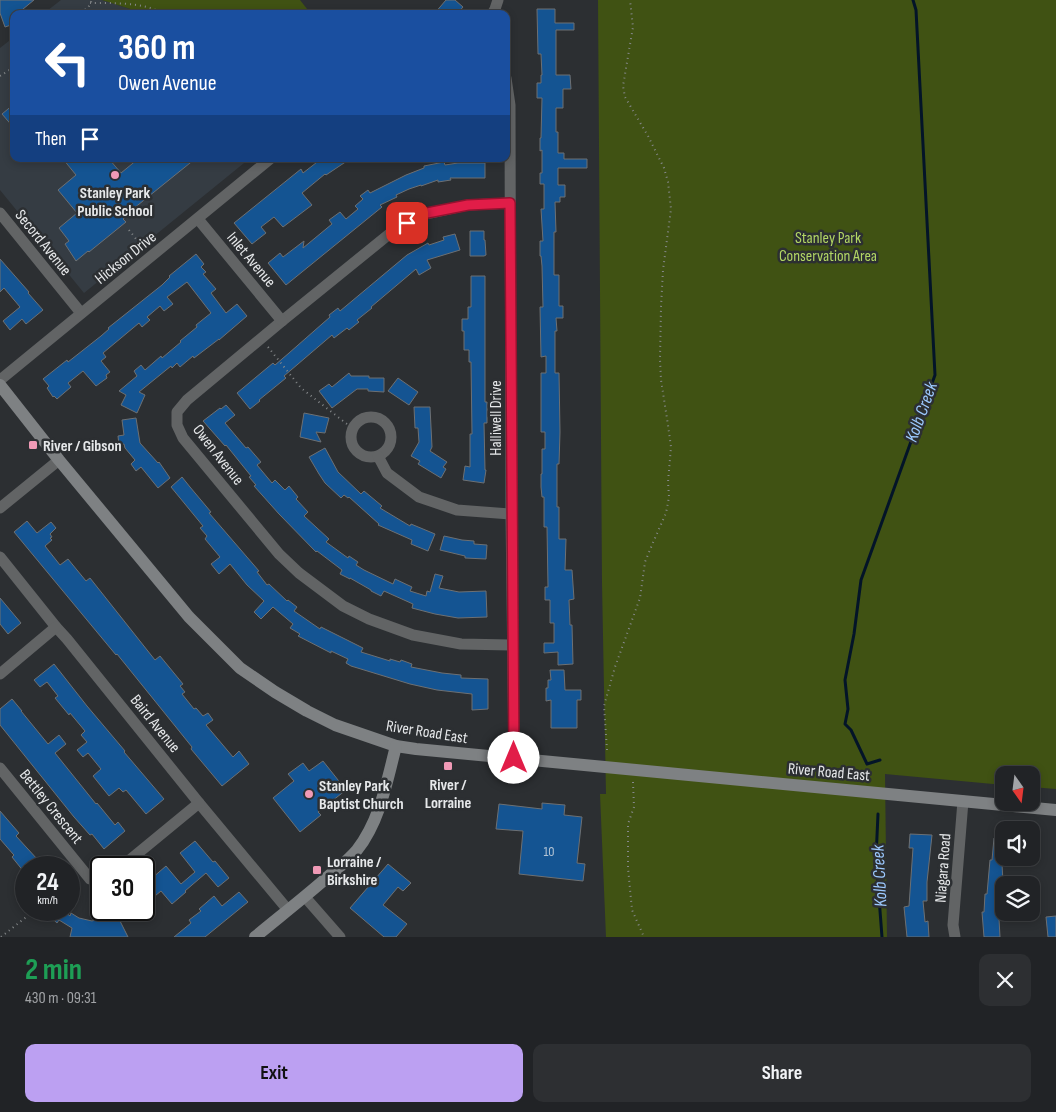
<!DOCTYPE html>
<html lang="en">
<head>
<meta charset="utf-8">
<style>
	:root { --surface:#212326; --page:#2d2f32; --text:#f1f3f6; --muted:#a2a4a7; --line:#3e4043; --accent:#bca0f2 }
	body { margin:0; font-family:"Sofia Sans Condensed",sans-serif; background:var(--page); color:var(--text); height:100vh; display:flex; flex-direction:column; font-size:19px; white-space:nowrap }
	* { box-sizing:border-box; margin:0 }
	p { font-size:16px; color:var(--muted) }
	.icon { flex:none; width:28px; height:28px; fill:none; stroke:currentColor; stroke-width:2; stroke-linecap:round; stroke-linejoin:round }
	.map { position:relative; height:937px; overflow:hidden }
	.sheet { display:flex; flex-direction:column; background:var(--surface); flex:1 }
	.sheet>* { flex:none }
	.top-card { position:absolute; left:10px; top:10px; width:500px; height:152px; border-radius:10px; box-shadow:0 2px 8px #0003,0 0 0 1px var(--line); background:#1a4fa0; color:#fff; overflow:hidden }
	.needle { width:32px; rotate:166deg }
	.fabs { position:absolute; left:995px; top:766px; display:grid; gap:10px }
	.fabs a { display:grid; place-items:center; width:45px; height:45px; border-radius:10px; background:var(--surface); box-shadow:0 2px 8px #0003,0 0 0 1px var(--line); font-size:25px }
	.speed { position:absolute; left:15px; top:856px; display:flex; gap:10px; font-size:25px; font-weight:700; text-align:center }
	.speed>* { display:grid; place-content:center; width:65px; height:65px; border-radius:50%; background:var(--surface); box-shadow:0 2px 8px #0003,0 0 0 1px var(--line); line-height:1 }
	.speed small { font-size:12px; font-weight:400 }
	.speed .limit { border:2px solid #111; border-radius:8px; background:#fff; color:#111 }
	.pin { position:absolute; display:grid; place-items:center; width:42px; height:42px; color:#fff; margin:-21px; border-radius:10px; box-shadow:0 2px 8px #0006 }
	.me { position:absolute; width:55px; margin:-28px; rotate:0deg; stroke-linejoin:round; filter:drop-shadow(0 0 4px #0008) }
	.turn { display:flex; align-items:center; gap:18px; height:105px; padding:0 25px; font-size:22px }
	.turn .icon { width:65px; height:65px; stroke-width:2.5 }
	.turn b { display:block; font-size:35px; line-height:42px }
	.then { display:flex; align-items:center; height:48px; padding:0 25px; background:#0003; gap:10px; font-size:19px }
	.round { display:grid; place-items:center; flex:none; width:52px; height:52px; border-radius:10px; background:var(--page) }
	.summary { display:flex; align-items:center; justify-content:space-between; height:85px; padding:0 25px }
	h1 { font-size:30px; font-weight:700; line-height:38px; color:#1e9e55 }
	.primary-button { display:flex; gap:10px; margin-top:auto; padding:10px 25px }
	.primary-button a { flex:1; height:58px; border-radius:10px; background:var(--accent); color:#111; font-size:20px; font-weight:700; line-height:58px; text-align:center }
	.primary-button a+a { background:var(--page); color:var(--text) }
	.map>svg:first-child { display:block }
</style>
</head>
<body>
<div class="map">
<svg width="1056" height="937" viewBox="0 0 1056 937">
	<rect width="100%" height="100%" fill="#2c2f32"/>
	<g fill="#353c43">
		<path d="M61 0H102L146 14H43Z"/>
		<path d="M14 37V159H249L84 293 0 190V48Z"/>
	</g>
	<g fill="#405213">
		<path d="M102 0H300L311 14H146Z"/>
		<path d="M598 0H1056V789L1031 787V775H1004V785L885 774 887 937H606L600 794H606L602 583Z"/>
	</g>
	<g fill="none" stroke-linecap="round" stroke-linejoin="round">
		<g stroke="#031428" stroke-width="3">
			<path d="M880 760 867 764 851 730 845 724 848 709 845 680 854 634 861 580 935 375 916 10 913 0"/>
			<path d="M878 814 876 858 882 937"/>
		</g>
	</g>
	<g fill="#145492" stroke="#6d7073">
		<path d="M0 0H34L17 14H14V24L5 27 0 13Z"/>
		<path d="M446 0H455L463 7 457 14H434Z"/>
		<path d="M537 9H555V23H574V30H556V75H570L571 89H563V108H556V132H558V153H564V159H587V168H558V185H565V197H560V202H555L556 232H554V275H559V306H563V318H556L557 331H555V373H559L560 432 559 464H557V507H559V539H566L565 570H572L574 599 569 600 570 625H572L573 664 558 665V652L544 653V643H554V623H550V600H545V587H548L547 527H544V497H542L541 487V474H542V449H545V432H541V373H546V356L541 357 540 307H543L542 266 541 256H540V241H543L541 209H544V184H540V173H542V150L540 151V138H541L542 98H537V83H541V75H542L541 54H538Z"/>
		<path d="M14 104V128L2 114Z"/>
		<path d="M63 159H109L121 173 138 159H195L133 209 134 211 123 219 126 222 89 252 88 251 76 261 65 244 69 241 59 228 77 213 58 190 76 175Z"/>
		<path d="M321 159H350L326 175 325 174 302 193 312 205 283 227 274 217 261 227 266 233 252 244 234 223 301 169 303 173Z"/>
		<path d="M444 162 445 165 458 163H485V178H450L451 180 438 182V180L421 186V185L409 189 396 195 397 197 380 205 382 207 286 285 268 263 280 253 283 257 304 241 303 248 332 224 329 220 340 212 346 219 358 209 355 206 363 199 360 196 368 190 370 193 406 175 424 168V166Z"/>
		<path d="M470 231H484V240H485L486 255 484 256H470Z"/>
		<path d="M455 234 460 250 427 260 431 268 419 275 416 269 371 307 372 308 357 320 359 322 349 330 347 328 334 338 332 335 284 376 286 378 259 400 260 401 250 409 237 393 273 363 275 365 289 353 322 324 330 317 329 315 338 308 340 311 407 255 428 243 429 245 444 240 443 237Z"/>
		<path d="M196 254 204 264 201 267 206 272 203 274 216 289 211 293 226 313 237 304 247 316 219 340V339L194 358 193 356 180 367 177 363 172 368 171 366 139 392 145 395 137 413 121 405 126 395 119 391 137 376 134 371 141 365 145 370 161 356 162 358 181 342 180 341 197 327 196 325 211 313 187 282 167 297 173 304 164 311 160 306 147 317 150 320 142 327 139 323 103 353 106 357 101 361 110 372 106 375 107 378 96 386 83 371 68 383 71 387 57 399 54 396 53 397 47 388 49 386 43 379 67 360 68 362 101 336 109 329 108 328 162 285 170 277 169 276Z"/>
		<path d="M0 259 29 292 28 293 43 310 26 324 22 319 10 330 3 321 20 307 4 288 0 292Z"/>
		<path d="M471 276H485V402H487V423H484L485 470H486L484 483 463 480 465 466 470 467V434H472L471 362H469V350H464V331H462V319H468V307H471Z"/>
		<path d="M349 373 351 376H369V378H384V392L368 391V389H357L332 408 319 391 329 384 332 387Z"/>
		<path d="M398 378 418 392 409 405 388 391Z"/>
		<path d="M226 405 235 415 225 423 246 448 248 447 261 462 257 465 272 483 275 480 285 490 289 486 298 497 296 499 308 512 304 516 329 539 326 542 348 558 349 556 358 562 356 565 364 570 393 584 395 579 412 587 410 591 426 596 427 591 430 592 435 574 443 576 439 588 459 592 486 591 487 617 458 618 435 614 412 608 413 604 384 591 381 596 371 591V590L350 578V579L340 574 342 570 317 551 316 552 279 514 254 486 256 485 249 477 251 476 226 445 225 446 203 421 220 408 221 409Z"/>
		<path d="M414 407H430L432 447 430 451 447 462 443 467 446 469 441 478 418 464 420 461 411 456 419 442 418 428H415Z"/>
		<path d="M304 413 329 418 325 433 316 432 321 442 300 437Z"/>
		<path d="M136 418 140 443 158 463 159 462 170 478 158 488 141 467 136 471 131 464 135 460 125 448 124 444 119 445 118 436 124 435 122 420Z"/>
		<path d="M325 448 338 472 361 494 364 491 382 506 380 508 410 526 411 524 435 534 428 551 411 544 412 540 378 525 379 524 349 497 348 498 344 495 341 498 325 483 319 474 309 457Z"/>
		<path d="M182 477 190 487 211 512 209 513 259 571 257 572 267 585 269 584 287 601 288 600 297 607 294 611 320 629 321 627 363 648 361 652 390 661V659L400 662 401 660 412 664 411 667 442 673 461 675V678L488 679V709L472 710V694L437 690 410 684 351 666 346 663 348 659 331 651V653L298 636 300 634 290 628 293 624 273 607 261 619 254 612 264 601 247 585 230 564 219 574 211 564 220 557 205 539 207 536 200 528 203 526 171 487Z"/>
		<path d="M27 521 37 533 51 522 56 528 50 534 52 537 50 538 52 540 45 546 60 565 68 559 86 581 90 578 155 660 160 656 183 684 180 686 185 692 182 694 194 709 196 708 203 716 208 713 213 720 206 725 233 757 239 751 249 764 222 786 191 749 192 747 117 654 116 655 14 532Z"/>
		<path d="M444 536 462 540 474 541V544L487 545 486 559 465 558V556L440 550Z"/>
		<path d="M0 598 21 623 8 634 0 624Z"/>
		<path d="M54 664 87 706 125 751 124 752 164 799 146 814 126 790 123 792 119 788 109 796 93 776 101 769 88 753 83 757 77 750 87 742 81 735 85 731 70 713 69 715 55 698 58 696 47 682 40 687 34 680Z"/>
		<path d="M550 670H564L565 690H581V700H577V728H551V700L546 701V688H548V680H551Z"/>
		<path d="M12 699 22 711H21L48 744 59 735 66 744 55 753 96 804 97 803 115 825 118 822 125 831 104 849 92 834 90 835 74 817 0 725V709Z"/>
		<path d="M323 761 346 790 318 812 321 815 300 832 273 798 294 781 288 774 303 763 309 771Z"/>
		<path d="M542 803 565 805 564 815 582 817 577 863 585 864 583 881 519 874 523 831 496 829 499 804 542 809Z"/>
		<path d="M0 811 19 833 16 836 38 860 28 868H26V869L24 872 12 857 14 855 13 854 0 839Z"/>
		<path d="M910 834 932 835 927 882V901H923L925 922 928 921 929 937H907L904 907 909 906 913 848H909Z"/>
		<path d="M994 838 1004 839V864H1002L1003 882 1001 881 1000 901H998L1000 937H984L982 912H984L985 894H987L990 860H992Z"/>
		<path d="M195 841 213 862 215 861 229 878 218 887 206 873 185 891 186 892 172 904 161 891 144 905V885L166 866 181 884 195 872 180 853Z"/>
		<path d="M388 864 411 883 403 891 398 887 383 905 407 924 396 937H384L350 908Z"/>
		<path d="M239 892 248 902 205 937H174L191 923 189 920 201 911 199 909 214 896 222 906Z"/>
		<path d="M43 910H63L70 916 71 913 79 918 92 921 116 913 128 937H70L72 928 59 920 57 923Z"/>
		<path d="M124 910H143L131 919Z"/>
		<path d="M1056 916V937H1048L1046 917Z"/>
	</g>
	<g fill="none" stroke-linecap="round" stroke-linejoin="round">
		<g stroke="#85888a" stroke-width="2" stroke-dasharray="1 4" stroke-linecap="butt">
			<path d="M90 3C109 3 147 2 163 14"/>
			<path d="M76 14 88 8 92 0"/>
			<path d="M0 76 11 69 14 61"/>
			<path d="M129 230 143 248"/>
			<path d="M268 347 301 388 352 428"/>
			<path d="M607 750 604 706 615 667 640 598 645 562 652 545 666 513 669 497 668 482 671 447 668 425 661 380 660 359 661 307 663 270 671 209 668 182 664 168 648 136 625 97 623 86 633 27 630 0"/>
			<path d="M633 782 634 807 628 824V868L632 910 644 937"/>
			<path d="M1 937 35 910"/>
		</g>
		<g stroke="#626465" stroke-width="11">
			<path d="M492 14 495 9 498 0"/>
			<path d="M506 78 510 105 511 514 514 758"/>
			<path d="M510 203 468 205 422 215 393 231 282 321 187 400 177 412V425L183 438 279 554 299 573 343 606 369 619 413 635 461 644 513 645"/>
			<path d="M0 213 81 313"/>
			<path d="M198 219 282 321"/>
			<path d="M0 380 270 159"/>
			<circle cx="371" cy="437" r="20"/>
			<path d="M378 456 387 473 419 497 457 510 511 514"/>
			<path d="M0 508 59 460"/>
			<path d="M0 557 56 627 67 639 199 803 288 910"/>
			<path d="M0 674 56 627"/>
			<path d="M0 768 90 879 101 882"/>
			<path d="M120 868 199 803"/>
			<path d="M305 897 340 937"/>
			<path d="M955 937 953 925 963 801"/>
		</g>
		<g stroke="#7e8183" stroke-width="12">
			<path d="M0 385 59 460 189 617 240 668 275 692 307 711 335 725 396 746 416 749 1056 810"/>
			<path d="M255 937C278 918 301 900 323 881 334 871 348 861 357 850 380 821 387 781 396 746"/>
		</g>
	</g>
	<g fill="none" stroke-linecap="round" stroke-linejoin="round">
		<g stroke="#92132f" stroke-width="12">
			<path id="route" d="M407 223 422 214 468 205 510 203 514 758"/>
		</g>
		<use href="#route" stroke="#e11d48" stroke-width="9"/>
	</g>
	<g fill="#f09ab6" stroke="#2c2f32" stroke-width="2">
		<circle cx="115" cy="175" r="5"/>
		<rect x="28" y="440" width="10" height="10" rx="2.5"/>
		<rect x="443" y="761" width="10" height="10" rx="2.5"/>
		<circle cx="309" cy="794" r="5"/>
		<rect x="312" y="865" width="10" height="10" rx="2.5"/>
	</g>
	<g text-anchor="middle" stroke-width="5" stroke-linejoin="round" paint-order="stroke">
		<g font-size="14" fill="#b2c3d4">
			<text x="549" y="856">10</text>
		</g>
		<g font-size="16" font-weight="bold" fill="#e6e8ea" stroke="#2c2f32" text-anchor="start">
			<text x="115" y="198" text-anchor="middle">Stanley Park<tspan x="115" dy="18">Public School</tspan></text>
			<text x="43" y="451">River / Gibson</text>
			<text x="448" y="790" text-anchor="middle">River /<tspan x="448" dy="18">Lorraine</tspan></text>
			<text x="319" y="791">Stanley Park<tspan x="319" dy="18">Baptist Church</tspan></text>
			<text x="327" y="867">Lorraine /<tspan x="327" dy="18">Birkshire</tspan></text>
		</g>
		<g font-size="16" fill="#b2d664" stroke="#2c2f32">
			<text x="828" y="243">Stanley Park<tspan x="828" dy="18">Conservation Area</tspan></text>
		</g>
		<g font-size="16" fill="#e6e8ea" stroke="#2c2f32">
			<text transform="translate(44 242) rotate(51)" y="6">Secord Avenue</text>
			<text transform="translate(125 257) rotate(-39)" y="6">Hickson Drive</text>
			<text transform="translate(252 259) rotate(50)" y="6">Inlet Avenue</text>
			<text transform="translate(495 418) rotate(-90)" y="6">Halliwell Drive</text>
			<text transform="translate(219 454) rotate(52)" y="6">Owen Avenue</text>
			<text transform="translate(156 723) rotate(51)" y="6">Baird Avenue</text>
			<text transform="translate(427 731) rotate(9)" y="6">River Road East</text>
			<text transform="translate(829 771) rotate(5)" y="6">River Road East</text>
			<text transform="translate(52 806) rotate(51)" y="6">Bettley Crescent</text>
			<text transform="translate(942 868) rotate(-86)" y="6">Niagara Road</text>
		</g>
		<g font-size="18" font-style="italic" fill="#9cc9fe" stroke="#2c2f32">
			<text transform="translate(921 412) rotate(-70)" y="6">Kolb Creek</text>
			<text transform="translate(879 876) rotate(-93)" y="6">Kolb Creek</text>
		</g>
	</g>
</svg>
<div class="fabs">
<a><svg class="needle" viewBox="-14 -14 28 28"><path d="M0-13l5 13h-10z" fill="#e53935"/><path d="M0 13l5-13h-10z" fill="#a2a4a7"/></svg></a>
<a><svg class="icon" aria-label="sound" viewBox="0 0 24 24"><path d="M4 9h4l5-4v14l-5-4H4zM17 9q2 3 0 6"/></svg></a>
<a><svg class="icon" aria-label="layers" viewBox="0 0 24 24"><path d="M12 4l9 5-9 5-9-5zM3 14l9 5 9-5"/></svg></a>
</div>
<div class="speed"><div>24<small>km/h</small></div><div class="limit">30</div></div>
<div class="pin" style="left:407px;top:223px;background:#d93025"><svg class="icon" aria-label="arrive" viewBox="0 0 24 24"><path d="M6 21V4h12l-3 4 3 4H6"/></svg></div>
<svg class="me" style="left:514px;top:758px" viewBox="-20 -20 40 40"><circle r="19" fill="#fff"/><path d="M0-13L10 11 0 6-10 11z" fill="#e11d48"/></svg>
<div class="top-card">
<div class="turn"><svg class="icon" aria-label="left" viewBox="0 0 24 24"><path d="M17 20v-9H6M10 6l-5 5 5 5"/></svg><div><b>360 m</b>Owen Avenue</div></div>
<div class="then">Then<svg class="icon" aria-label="arrive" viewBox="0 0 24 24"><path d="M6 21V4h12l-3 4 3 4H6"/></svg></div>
</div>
</div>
<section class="sheet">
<div class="summary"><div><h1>2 min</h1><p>430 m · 09:31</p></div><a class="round"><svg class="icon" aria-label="close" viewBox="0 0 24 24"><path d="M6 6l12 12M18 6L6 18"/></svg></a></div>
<div class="primary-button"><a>Exit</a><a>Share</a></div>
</section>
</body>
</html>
